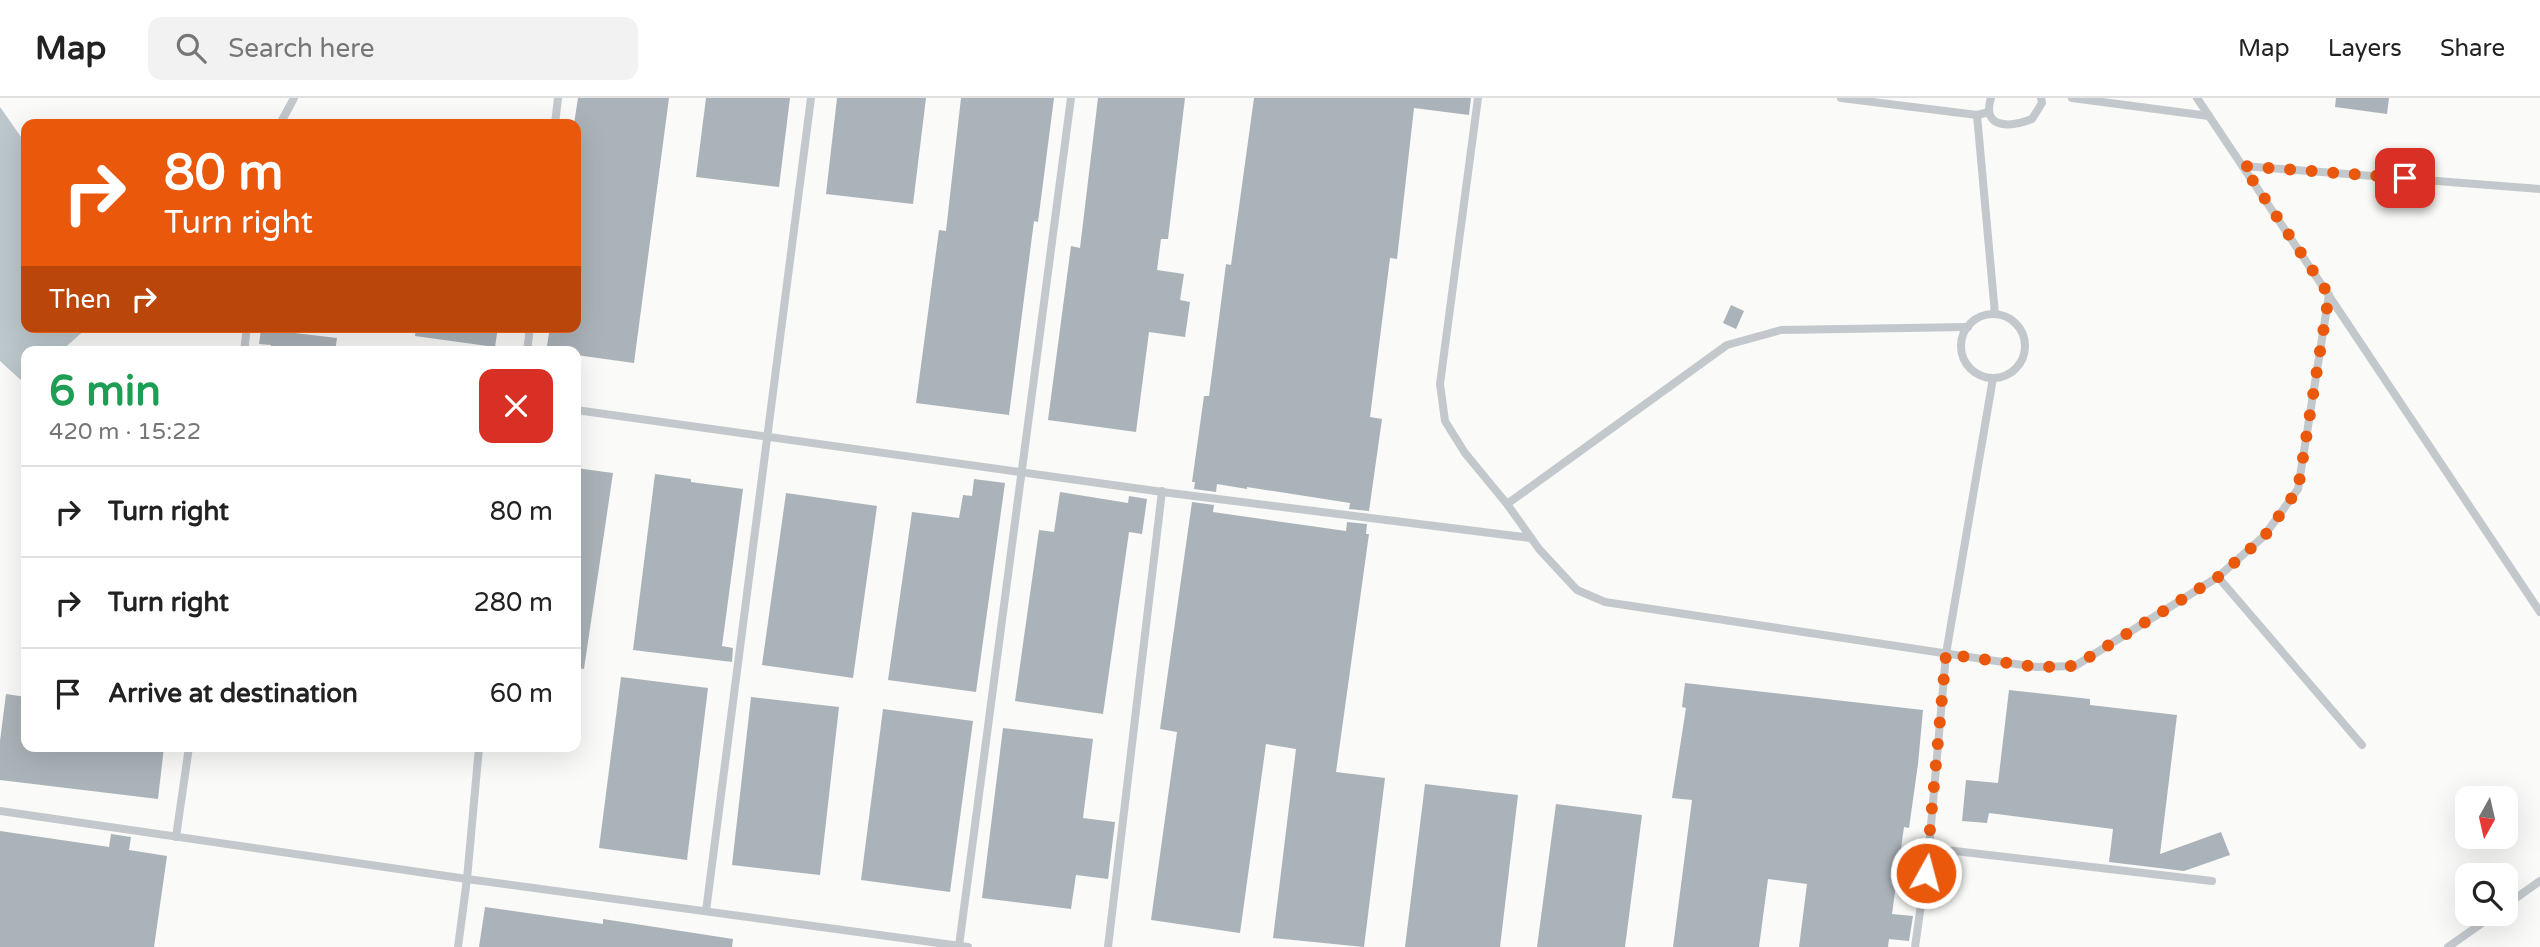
<!DOCTYPE html>
<html lang="en">
<head>
<meta charset="utf-8">
<style>
	:root { --surface:#fff; --page:#f2f2f2; --text:#222; --muted:#767676; --line:#e0e0e0 }
	body { margin:0; font-family:"Varela Round",sans-serif; background:var(--page); color:var(--text); height:100vh; display:flex; flex-direction:column; font-size:26px; white-space:nowrap }
	* { box-sizing:border-box; margin:0 }
	p { font-size:23px; color:var(--muted) }
	.icon { flex:none; width:38px; height:38px; fill:none; stroke:currentColor; stroke-width:2; stroke-linecap:round; stroke-linejoin:round }
	.map { position:relative; flex:1; overflow:hidden }
	.drawer { position:absolute; left:21px; top:248px; width:560px; height:406px; display:flex; flex-direction:column; background:var(--surface); border-radius:14px; box-shadow:0 7px 28px #0002 }
	.drawer>* { flex:none }
	.banner { position:absolute; left:21px; top:21px; width:560px; height:214px; border-radius:14px; box-shadow:0 7px 28px #0002; background:#ea580c; color:#fff; overflow:hidden }
	.needle { width:46px; rotate:188deg }
	.controls { position:absolute; left:2455px; top:688px; display:grid; gap:14px }
	.controls a { display:grid; place-items:center; width:63px; height:63px; border-radius:14px; background:var(--surface); box-shadow:0 7px 28px #0002; font-size:35px }
	.pin { position:absolute; display:grid; place-items:center; width:60px; height:60px; color:#fff; margin:-30px; border-radius:14px; box-shadow:0 4px 10px #0006 }
	.me { position:absolute; width:77px; margin:-38px; rotate:7deg; stroke-linejoin:round; filter:drop-shadow(0 0 5px #0008) }
	.turn { display:flex; align-items:center; gap:24px; height:147px; padding:0 28px; font-size:32px }
	.turn .icon { width:91px; height:91px; stroke-width:2.5 }
	.turn b { display:block; font-size:49px; line-height:60px }
	.then { display:flex; align-items:center; height:66px; padding:0 28px; background:#0003; gap:14px; font-size:26px }
	.round { display:grid; place-items:center; flex:none; width:74px; height:74px; border-radius:14px; background:var(--page) }
	.overview { display:flex; align-items:center; justify-content:space-between; height:119px; padding:0 28px }
	h1 { font-size:42px; font-weight:700; line-height:52px; color:#1e9e55 }
	ul { padding:0; list-style:none }
	li { display:flex; align-items:center; gap:21px; height:91px; padding:0 28px; border-top:2px solid var(--line) }
	li div { flex:1 }
	li b { display:block; font-size:26px }
	li em { font-style:normal }
	header { display:flex; align-items:center; gap:42px; box-sizing:border-box; height:98px; padding:0 35px; background:var(--surface); border-bottom:2px solid var(--line) }
	header strong { font-size:33px }
	nav { display:flex; gap:38px; margin-inline-start:auto; font-size:24px }
	.search { width:490px; height:63px; background:var(--page); display:flex; align-items:center; gap:18px; box-sizing:border-box; padding:0 24px; border-radius:14px; color:var(--muted); font-size:26px }
	.map>svg:first-child { display:block }
</style>
</head>
<body>
<header>
<strong>Map</strong>
<div class="search"><svg class="icon" aria-label="search" viewBox="0 0 24 24"><circle cx="10" cy="10" r="6"/><path d="M15 15l6 6"/></svg>Search here</div>
<nav><a>Map</a><a>Layers</a><a>Share</a></nav>
</header>
<div class="map">
<svg width="2540" height="849" viewBox="0 0 2540 849">
	<rect width="100%" height="100%" fill="#fafaf8"/>
	<path fill="#bbc7cb" d="M0 9 26 46V229H88L60 254H26V283L24 285 0 263Z"/>
	<g fill="#aab3b9">
		<path d="M578 0H669L634 265 576 257V254H546L550 229H576L574 26Z"/>
		<path d="M706 0H790L779 89 696 79Z"/>
		<path d="M837 0H926L913 106 826 96Z"/>
		<path d="M961 0H1054L1038 124 1034 123 1009 317 916 305 939 132 946 133Z"/>
		<path d="M1098 0H1185L1168 141H1161L1157 172 1184 176 1180 202 1190 204 1185 239 1149 234 1136 334 1048 322 1071 148 1080 150Z"/>
		<path d="M1254 0H1471L1469 17 1414 10 1397 161 1390 160 1370 319 1382 321 1369 413 1349 411 1350 405 1247 389V391L1217 386 1216 394 1194 391 1195 384H1192L1204 298H1209L1226 166 1231 167Z"/>
		<path d="M2336 0H2389L2387 16 2335 9Z"/>
		<path d="M1731 207 1744 213 1736 231 1723 225Z"/>
		<path d="M416 229H498L495 249 415 238Z"/>
		<path d="M261 231 337 240 335 254 271 251V247L259 246Z"/>
		<path d="M576 370 613 375 584 571 576 570Z"/>
		<path d="M655 376 691 381V384L743 391 722 548 733 550 732 564 633 552Z"/>
		<path d="M974 381 1005 385 976 594 888 582 912 414 959 420 963 397 972 398Z"/>
		<path d="M1060 394 1128 405 1129 398 1147 401 1142 436 1129 434 1103 616 1015 603 1039 432 1054 434Z"/>
		<path d="M786 395 877 408 853 580 762 567Z"/>
		<path d="M1192 404 1214 407 1213 414 1346 433 1347 424 1367 426 1366 436H1369L1336 674 1385 680 1364 849 1273 840 1296 651 1266 646 1240 835 1151 822 1177 634 1160 631Z"/>
		<path d="M621 579 708 590 687 762 599 750Z"/>
		<path d="M1685 585 1923 612 1918 666 1909 730 1904 729 1892 816 1913 818 1909 843 1889 841 1888 849H1799L1807 786 1768 781 1759 849H1673L1692 702 1672 700 1686 610 1682 609Z"/>
		<path d="M2009 592 2090 601V607L2177 617 2160 756 2221 734 2230 757 2184 773 2109 764 2113 731 1989 715 1987 725 1962 723 1966 682 1998 685Z"/>
		<path d="M6 596 26 599V649H164L158 701 0 682V643Z"/>
		<path d="M751 599 839 609 820 777 732 767Z"/>
		<path d="M883 611 973 623 950 794 861 782Z"/>
		<path d="M1003 630 1093 641 1083 720 1115 724 1108 781 1076 777 1071 811 982 800Z"/>
		<path d="M1425 686 1518 697 1500 849H1405Z"/>
		<path d="M1556 706 1642 717 1625 849H1537Z"/>
		<path d="M0 733 109 749 111 736 131 739 129 752 167 758 154 849H0Z"/>
		<path d="M485 809 603 826V821L733 841 732 849H479Z"/>
	</g>
	<g fill="none" stroke-linecap="round" stroke-linejoin="round">
		<g stroke="#c3c8cc" stroke-width="8">
			<path d="M1478 0 1440 286 1445 323 1465 355 1507 406 1539 451 1577 492 1605 504 2036 569 2075 568 2218 479 2264 438 2298 391 2329 197"/>
			<path d="M1841 0 1977 17 1989 14"/>
			<path d="M1991 0C1981 32 2012 29 2032 21L2042 5 2041 0"/>
			<path d="M2072 0 2209 18"/>
			<path d="M2197 0 2540 514"/>
			<path d="M1977 17 1995 216"/>
			<path d="M280 26 294 0"/>
			<path d="M555 26 558 0"/>
			<path d="M2243 68 2540 91"/>
			<circle cx="1993" cy="248" r="32"/>
			<path d="M244 254 247 229"/>
			<path d="M527 254 530 229"/>
			<path d="M576 312 1170 395 1531 440"/>
			<path d="M1507 406 1727 247 1781 232 1968 229"/>
			<path d="M2218 479 2362 647"/>
			<path d="M0 713 467 781 968 849"/>
			<path d="M176 739 189 649"/>
			<path d="M1929 750 2212 783"/>
			<path d="M2506 807 2540 783"/>
			<path d="M706 813 811 0"/>
			<path d="M959 848 1071 0"/>
			<path d="M458 849 467 781 479 649"/>
			<path d="M1108 849 1162 393"/>
			<path d="M1915 849 1929 750 1946 556 1993 280"/>
			<path d="M2448 849 2495 816"/>
		</g>
	</g>
	<g fill="none" stroke-linecap="round" stroke-linejoin="round">
		<path stroke="#ea580c" stroke-width="12" stroke-dasharray="0 21.6" d="M1926 775 1946 556 2036 569 2075 568 2218 479 2264 439 2298 391 2329 197 2243 68 2405 80"/>
	</g>
</svg>
<div class="controls">
<a><svg class="needle" viewBox="-14 -14 28 28"><path d="M0-13l5 13h-10z" fill="#e53935"/><path d="M0 13l5-13h-10z" fill="#767676"/></svg></a>
<a><svg class="icon" aria-label="search" viewBox="0 0 24 24"><circle cx="10" cy="10" r="6"/><path d="M15 15l6 6"/></svg></a>
</div>
<div class="pin" style="left:2405px;top:80px;background:#d93025"><svg class="icon" aria-label="arrive" viewBox="0 0 24 24"><path d="M6 21V4h12l-3 4 3 4H6"/></svg></div>
<svg class="me" style="left:1926px;top:775px" viewBox="-20 -20 40 40"><circle r="17" fill="#ea580c" stroke="#fff" stroke-width="3"/><path d="M0-11L8 9 0 5-8 9z" fill="#fff"/></svg>
<div class="banner">
<div class="turn"><svg class="icon" aria-label="right" viewBox="0 0 24 24"><path d="M7 20v-9h11M14 6l5 5-5 5"/></svg><div><b>80 m</b>Turn right</div></div>
<div class="then">Then<svg class="icon" aria-label="right" viewBox="0 0 24 24"><path d="M7 20v-9h11M14 6l5 5-5 5"/></svg></div>
</div>
<section class="drawer">
<div class="overview"><div><h1>6 min</h1><p>420 m · 15:22</p></div><a class="round" style="background:#d93025;color:#fff"><svg class="icon" aria-label="close" viewBox="0 0 24 24"><path d="M6 6l12 12M18 6L6 18"/></svg></a></div>
<ul>
<li><svg class="icon" aria-label="right" viewBox="0 0 24 24"><path d="M7 20v-9h11M14 6l5 5-5 5"/></svg><div><b>Turn right</b></div><em>80 m</em></li>
<li><svg class="icon" aria-label="right" viewBox="0 0 24 24"><path d="M7 20v-9h11M14 6l5 5-5 5"/></svg><div><b>Turn right</b></div><em>280 m</em></li>
<li><svg class="icon" aria-label="arrive" viewBox="0 0 24 24"><path d="M6 21V4h12l-3 4 3 4H6"/></svg><div><b>Arrive at destination</b></div><em>60 m</em></li>
</ul>
</section>
</div>
</body>
</html>
